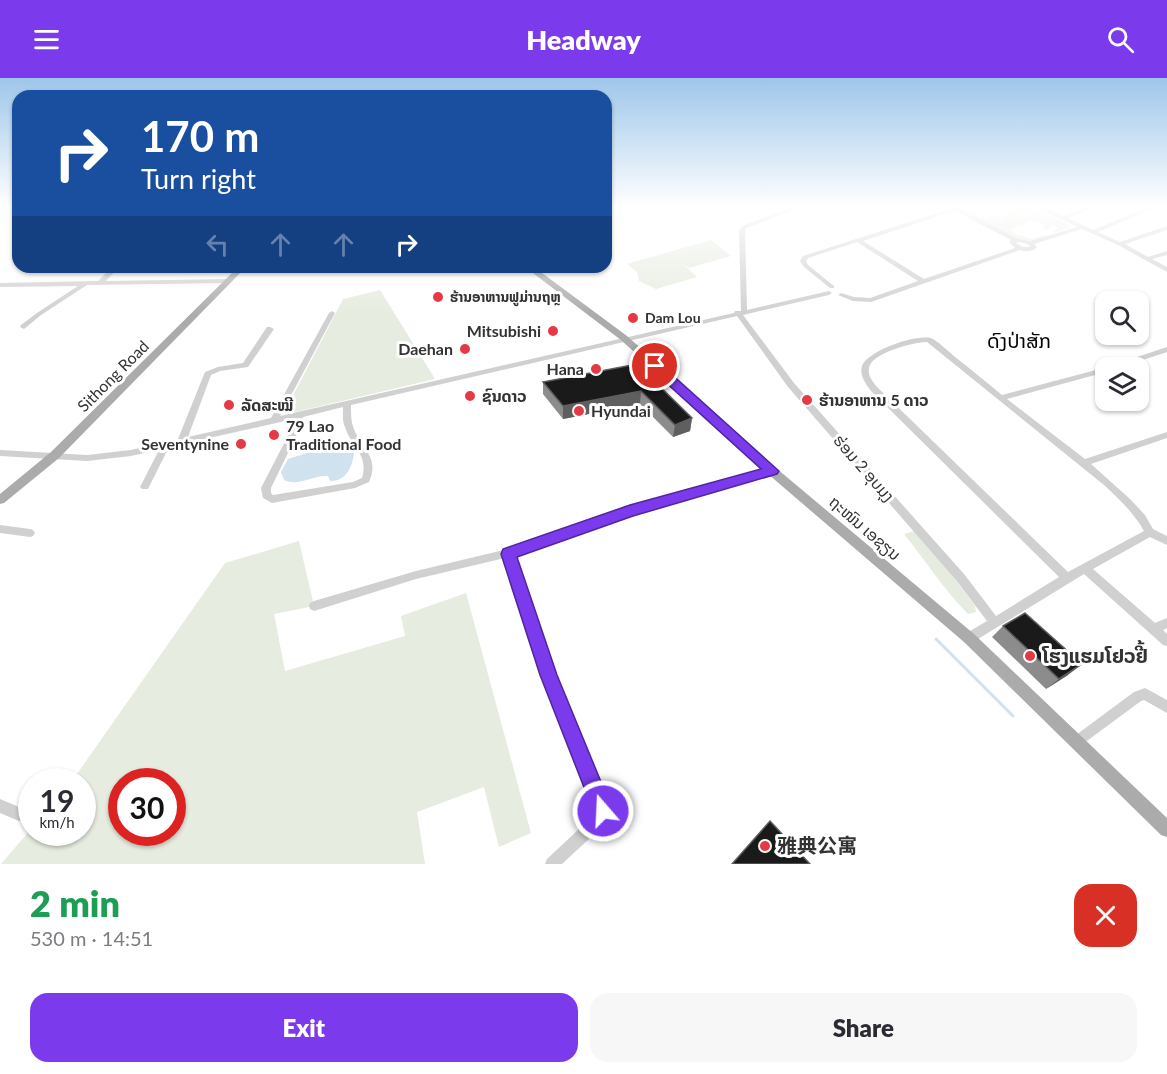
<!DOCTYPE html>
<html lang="en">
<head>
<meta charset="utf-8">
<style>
	:root { --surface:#fff; --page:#f7f7f7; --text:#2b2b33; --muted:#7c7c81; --accent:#7c3aed }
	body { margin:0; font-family:Lato,"Noto Sans SC","Noto Sans Lao",sans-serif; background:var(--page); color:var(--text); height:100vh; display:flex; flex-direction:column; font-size:22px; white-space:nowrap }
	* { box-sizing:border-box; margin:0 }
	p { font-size:20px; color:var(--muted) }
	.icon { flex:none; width:33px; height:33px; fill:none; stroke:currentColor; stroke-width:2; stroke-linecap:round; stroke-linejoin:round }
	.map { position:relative; height:786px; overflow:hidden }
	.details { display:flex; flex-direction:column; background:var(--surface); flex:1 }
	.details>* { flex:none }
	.banner { position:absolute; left:12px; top:12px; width:600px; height:183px; border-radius:18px; box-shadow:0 2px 4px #0004; background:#1a4fa0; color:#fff; overflow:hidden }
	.buttons { position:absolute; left:1095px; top:213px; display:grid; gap:12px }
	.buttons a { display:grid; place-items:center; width:54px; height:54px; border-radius:12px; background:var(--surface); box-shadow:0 2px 4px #0004; font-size:30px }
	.speed { position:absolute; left:18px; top:690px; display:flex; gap:12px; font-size:30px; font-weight:700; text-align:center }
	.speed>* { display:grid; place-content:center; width:78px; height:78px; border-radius:50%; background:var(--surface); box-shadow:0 2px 4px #0004; line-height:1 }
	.speed small { font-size:15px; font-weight:400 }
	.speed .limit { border:9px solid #d22; background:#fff; color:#111 }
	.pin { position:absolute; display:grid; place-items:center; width:51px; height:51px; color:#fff; margin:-26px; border:3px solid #fff; border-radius:50%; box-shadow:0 2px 6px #0007 }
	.me { position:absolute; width:66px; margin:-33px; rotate:341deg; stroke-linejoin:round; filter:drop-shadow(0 0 4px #0008) }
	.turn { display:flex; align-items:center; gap:21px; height:126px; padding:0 30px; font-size:27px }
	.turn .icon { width:78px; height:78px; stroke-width:2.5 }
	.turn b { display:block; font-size:42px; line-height:51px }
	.lanes { display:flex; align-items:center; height:57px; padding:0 30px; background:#0003; justify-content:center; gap:30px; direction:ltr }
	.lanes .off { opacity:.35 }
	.round { display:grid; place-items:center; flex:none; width:63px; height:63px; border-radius:18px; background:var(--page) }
	.summary { display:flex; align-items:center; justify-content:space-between; height:102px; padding:0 30px }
	h1 { font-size:36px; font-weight:800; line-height:45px; color:#1e9e55 }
	.action { display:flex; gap:12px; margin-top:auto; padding:12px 30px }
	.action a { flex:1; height:69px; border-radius:18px; background:var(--accent); color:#fff; font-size:24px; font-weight:800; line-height:69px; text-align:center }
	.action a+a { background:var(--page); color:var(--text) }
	header { display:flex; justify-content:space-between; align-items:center; height:78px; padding:0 30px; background:var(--accent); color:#fff; font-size:27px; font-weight:800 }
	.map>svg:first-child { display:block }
</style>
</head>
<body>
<header><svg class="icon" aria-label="menu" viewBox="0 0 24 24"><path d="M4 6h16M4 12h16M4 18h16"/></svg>Headway<svg class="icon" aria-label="search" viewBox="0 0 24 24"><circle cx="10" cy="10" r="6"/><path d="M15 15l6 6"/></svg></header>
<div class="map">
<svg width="1167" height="786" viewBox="0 0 1167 786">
	<rect width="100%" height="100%" fill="#fff"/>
	<g fill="#e6ecdf" fill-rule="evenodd">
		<path d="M965 128H989L974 131 979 138 988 141 996 138 1001 141 1005 139 1003 138 1013 134 1011 133 1013 131 1001 128H1030L1072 148 1055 155 1052 153 1058 150 1053 148 1046 152 1042 149 1045 148 1037 143 1030 142 1022 147 1018 146 1017 149 1010 152 1015 156 1032 161 1049 156 1032 163 1015 160 965 134Z"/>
		<path d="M711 162 731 178 689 190 683 186 697 199 656 211 639 203 637 194 627 186Z"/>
		<path d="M380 212 435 301 287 336 285 333 343 221Z"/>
		<path d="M914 453 946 489 975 528 976 534 968 536C944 512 926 483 904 456Z"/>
		<path d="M299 463 314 528 274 536 285 593 405 558 401 538 466 515 531 755 499 769 484 709 417 734 425 786H1L31 751 32 754H82V704L72 703 225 485ZM122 704H172V754H122Z"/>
	</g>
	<path fill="#cfe2ee" d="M350 365 354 371C354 386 347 404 330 403L328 398C312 397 299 409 284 402L281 394 288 381 326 369Z"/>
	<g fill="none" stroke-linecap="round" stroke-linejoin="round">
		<path stroke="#cfe2ee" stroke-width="2" d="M936 561 938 563"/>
		<path stroke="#cfe2ee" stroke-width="3" d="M936 561 1013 638"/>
		<g fill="#d0d0d0" fill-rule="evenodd">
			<path d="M608 128H616L606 133V129Z"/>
			<path d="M795 128H804L746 150 745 152 747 232 829 213 832 215 829 217 743 237 794 305 964 496 996 538 1059 499 871 313C866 306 859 297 862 288 867 273 919 254 933 261 941 266 948 273 955 279 971 291 986 304 1002 317L1107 289 1167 269V274L1119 290H1106V294L1007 321 1085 381 1167 354V360L1091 386 1130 421 1145 437 1153 451 1167 458V467L1150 459 1093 491 1155 545 1167 540V550L1163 552 1167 556V568L1163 567 1084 496 973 564 969 565 965 564 963 560 965 556 987 543 956 502 788 309 737 238 351 327C351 336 351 344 354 351 362 372 380 379 369 404L355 410 272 425 263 420 261 410 291 352 294 341 169 369 148 411H142L140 409 159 372 131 378 87 383 0 378V372L87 377 131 372 178 361 205 294 218 289 243 285 267 249H270L274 251 248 289 220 293 211 297 188 359 271 340 329 235 332 233 335 235 280 338 734 235 735 233H741L739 152 742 148ZM927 264 1104 407C1119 421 1134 435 1144 453L1068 494 877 309C872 303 866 295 870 287 876 274 914 264 927 264ZM343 329C343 336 342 343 345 349 351 369 369 376 362 400L353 404 273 417 271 415V410L299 352 303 339Z"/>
			<path d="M1033 128H1041L1063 138 1090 128H1098L1068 140 1093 152 1151 128H1159L1098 154 1120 164 1167 148V152L1125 166 1148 179 1167 173V177L1152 181 1167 189V194L1118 167 1082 151 1034 166 1037 169C1032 174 1026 174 1020 172L871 224 853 223 838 217 841 215 854 219 870 220 918 203 857 164 808 180 806 183 808 187 834 208V210H830L804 189 800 183 803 178 953 130 960 131 1016 160 1030 163 1077 149ZM955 133 1011 162 1009 164 1015 170 924 201 863 163ZM1018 164 1028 166 1030 169H1023L1016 165Z"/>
			<path d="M112 189H119L106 203 229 201 232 203 229 205 87 207 41 237 24 251 20 249 21 247 37 235 78 208 0 209V205L98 203Z"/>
			<path d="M772 390 775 391 776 393 775 395 631 436 514 477 555 597 610 733 605 746 562 786H545L547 781 595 736 596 733 543 597 505 480 416 501 314 533 310 531 309 528 310 525 314 523 416 493 508 471 630 429Z"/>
			<path d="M0 447 30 451 33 452 35 455 33 458 30 459 0 455Z"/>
			<path d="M1145 610 1167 622V635L1144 622 1141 623 1080 668 1076 670 1072 668 1070 664 1072 660 1134 614Z"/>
			<path d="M0 721 24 731 26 736 24 741 19 743 0 735Z"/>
		</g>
		<g fill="#ababab" fill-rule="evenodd">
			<path d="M238 189H246L59 380 4 425 0 426V416L51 374Z"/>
			<path d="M525 189H534L627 258 776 390 974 556 1167 740V759L1161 757 964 564 768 396 621 262Z"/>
		</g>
	</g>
	<g fill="#8c8c8c">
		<path d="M637 286 692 340 690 353 673 359 640 326 563 341 543 316V304Z"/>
		<path d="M1003 548 1068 597 1046 611 992 559Z"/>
	</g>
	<g fill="#5f5f5f">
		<path d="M641 313 640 326 563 341V328Z"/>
		<path d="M692 340 690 353 673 359 675 347Z"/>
		<path d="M1082 586 1068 597 1046 611 1059 601Z"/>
	</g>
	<g fill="#1a1a1a" stroke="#5f5f5f" stroke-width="1.5">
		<path d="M637 286 692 340 675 347 641 313 563 328 543 304Z"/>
		<path d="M1025 535 1082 586 1059 601 1003 548Z"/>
		<path d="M770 743 810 786H732Z"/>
	</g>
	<linearGradient id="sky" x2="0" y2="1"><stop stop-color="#9ec6ea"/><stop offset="0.54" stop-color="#fff"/><stop offset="1" stop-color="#fff" stop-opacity="0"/></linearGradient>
	<rect width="1167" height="238" fill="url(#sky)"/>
	<path fill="#7c3aed" stroke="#51269a" stroke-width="1.5" d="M655 284 659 285 779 393 777 396 633 438 517 479 557 597 613 733 610 740 603 743 596 740 540 597 501 476 503 471 630 427 761 391 651 291 650 288Z"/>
	<g fill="#e63946" stroke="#fff" stroke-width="2">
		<circle cx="438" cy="219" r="6"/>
		<circle cx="633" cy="240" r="6"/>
		<circle cx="553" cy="253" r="6"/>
		<circle cx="465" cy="271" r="6"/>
		<circle cx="596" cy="291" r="6"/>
		<circle cx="470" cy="318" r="6"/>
		<circle cx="807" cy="322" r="6"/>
		<circle cx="229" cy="327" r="6"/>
		<circle cx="579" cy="333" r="6"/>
		<circle cx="274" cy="357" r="6"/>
		<circle cx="241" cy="366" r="6"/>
		<circle cx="1030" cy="578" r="6"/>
		<circle cx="765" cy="768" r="6"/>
	</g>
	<g text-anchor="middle" stroke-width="6" stroke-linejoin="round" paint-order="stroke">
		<g font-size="14" font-weight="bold" fill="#333" stroke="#fff" text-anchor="start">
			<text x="450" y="224">ຮ້ານອາຫານຟູມ່ານຖຫຼ</text>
			<text x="645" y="245">Dam Lou</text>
		</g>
		<g font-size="16" font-weight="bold" fill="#333" stroke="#fff" text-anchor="start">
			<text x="541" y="259" text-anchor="end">Mitsubishi</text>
			<text x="453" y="277" text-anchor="end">Daehan</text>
			<text x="584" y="297" text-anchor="end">Hana</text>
			<text x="482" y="324">ຊົນດາວ</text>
			<text x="819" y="328">ຮ້ານອາຫານ 5 ດາວ</text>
			<text x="241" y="333">ລັດສະໝີ</text>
			<text x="591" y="339">Hyundai</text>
			<text x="286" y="354">79 Lao<tspan x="286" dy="18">Traditional Food</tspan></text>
			<text x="229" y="372" text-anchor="end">Seventynine</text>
		</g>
		<g font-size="16" fill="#333" stroke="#fff">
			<text transform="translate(113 298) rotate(-45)" y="6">Sithong Road</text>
			<text transform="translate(864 390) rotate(49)" y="6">ຮ່ອມ 2 ອຸບມຸງ</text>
			<text transform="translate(865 450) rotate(41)" y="6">ຖະໜົນ ເອຊຽນ</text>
		</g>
		<g font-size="20" fill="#000" stroke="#fff">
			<text x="1019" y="270">ດົງປ່າສັກ</text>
		</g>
		<g font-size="20" font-weight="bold" fill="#333" stroke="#fff" text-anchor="start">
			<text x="1042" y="585">ໂຮງແຮມໂຢວຢີ້</text>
			<text x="777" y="775">雅典公寓</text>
		</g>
	</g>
</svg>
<div class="buttons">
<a><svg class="icon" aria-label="search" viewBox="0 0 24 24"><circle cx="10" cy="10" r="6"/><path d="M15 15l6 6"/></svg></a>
<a><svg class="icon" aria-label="layers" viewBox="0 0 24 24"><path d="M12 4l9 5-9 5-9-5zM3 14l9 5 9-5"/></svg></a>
</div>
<div class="speed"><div>19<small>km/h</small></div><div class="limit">30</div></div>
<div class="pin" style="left:655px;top:288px;background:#d93025"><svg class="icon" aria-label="arrive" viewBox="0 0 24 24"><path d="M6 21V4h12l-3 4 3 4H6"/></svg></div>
<svg class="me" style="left:603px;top:733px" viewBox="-20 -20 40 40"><circle r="17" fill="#7c3aed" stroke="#fff" stroke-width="3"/><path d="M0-11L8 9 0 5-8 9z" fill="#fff"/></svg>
<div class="banner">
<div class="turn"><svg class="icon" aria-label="right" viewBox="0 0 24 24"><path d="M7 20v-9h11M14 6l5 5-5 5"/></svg><div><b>170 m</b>Turn right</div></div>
<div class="lanes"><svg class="icon off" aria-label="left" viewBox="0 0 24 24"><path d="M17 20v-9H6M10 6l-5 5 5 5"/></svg><svg class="icon off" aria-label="ahead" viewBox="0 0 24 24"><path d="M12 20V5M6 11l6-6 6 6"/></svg><svg class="icon off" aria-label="ahead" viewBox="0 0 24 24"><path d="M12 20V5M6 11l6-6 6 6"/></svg><svg class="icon" aria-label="right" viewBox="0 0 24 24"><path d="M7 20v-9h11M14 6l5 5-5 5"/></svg></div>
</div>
</div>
<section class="details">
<div class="summary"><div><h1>2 min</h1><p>530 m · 14:51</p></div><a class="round" style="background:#d93025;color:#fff"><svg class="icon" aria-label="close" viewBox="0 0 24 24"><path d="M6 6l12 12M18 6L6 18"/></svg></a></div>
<div class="action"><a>Exit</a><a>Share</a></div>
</section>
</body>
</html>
